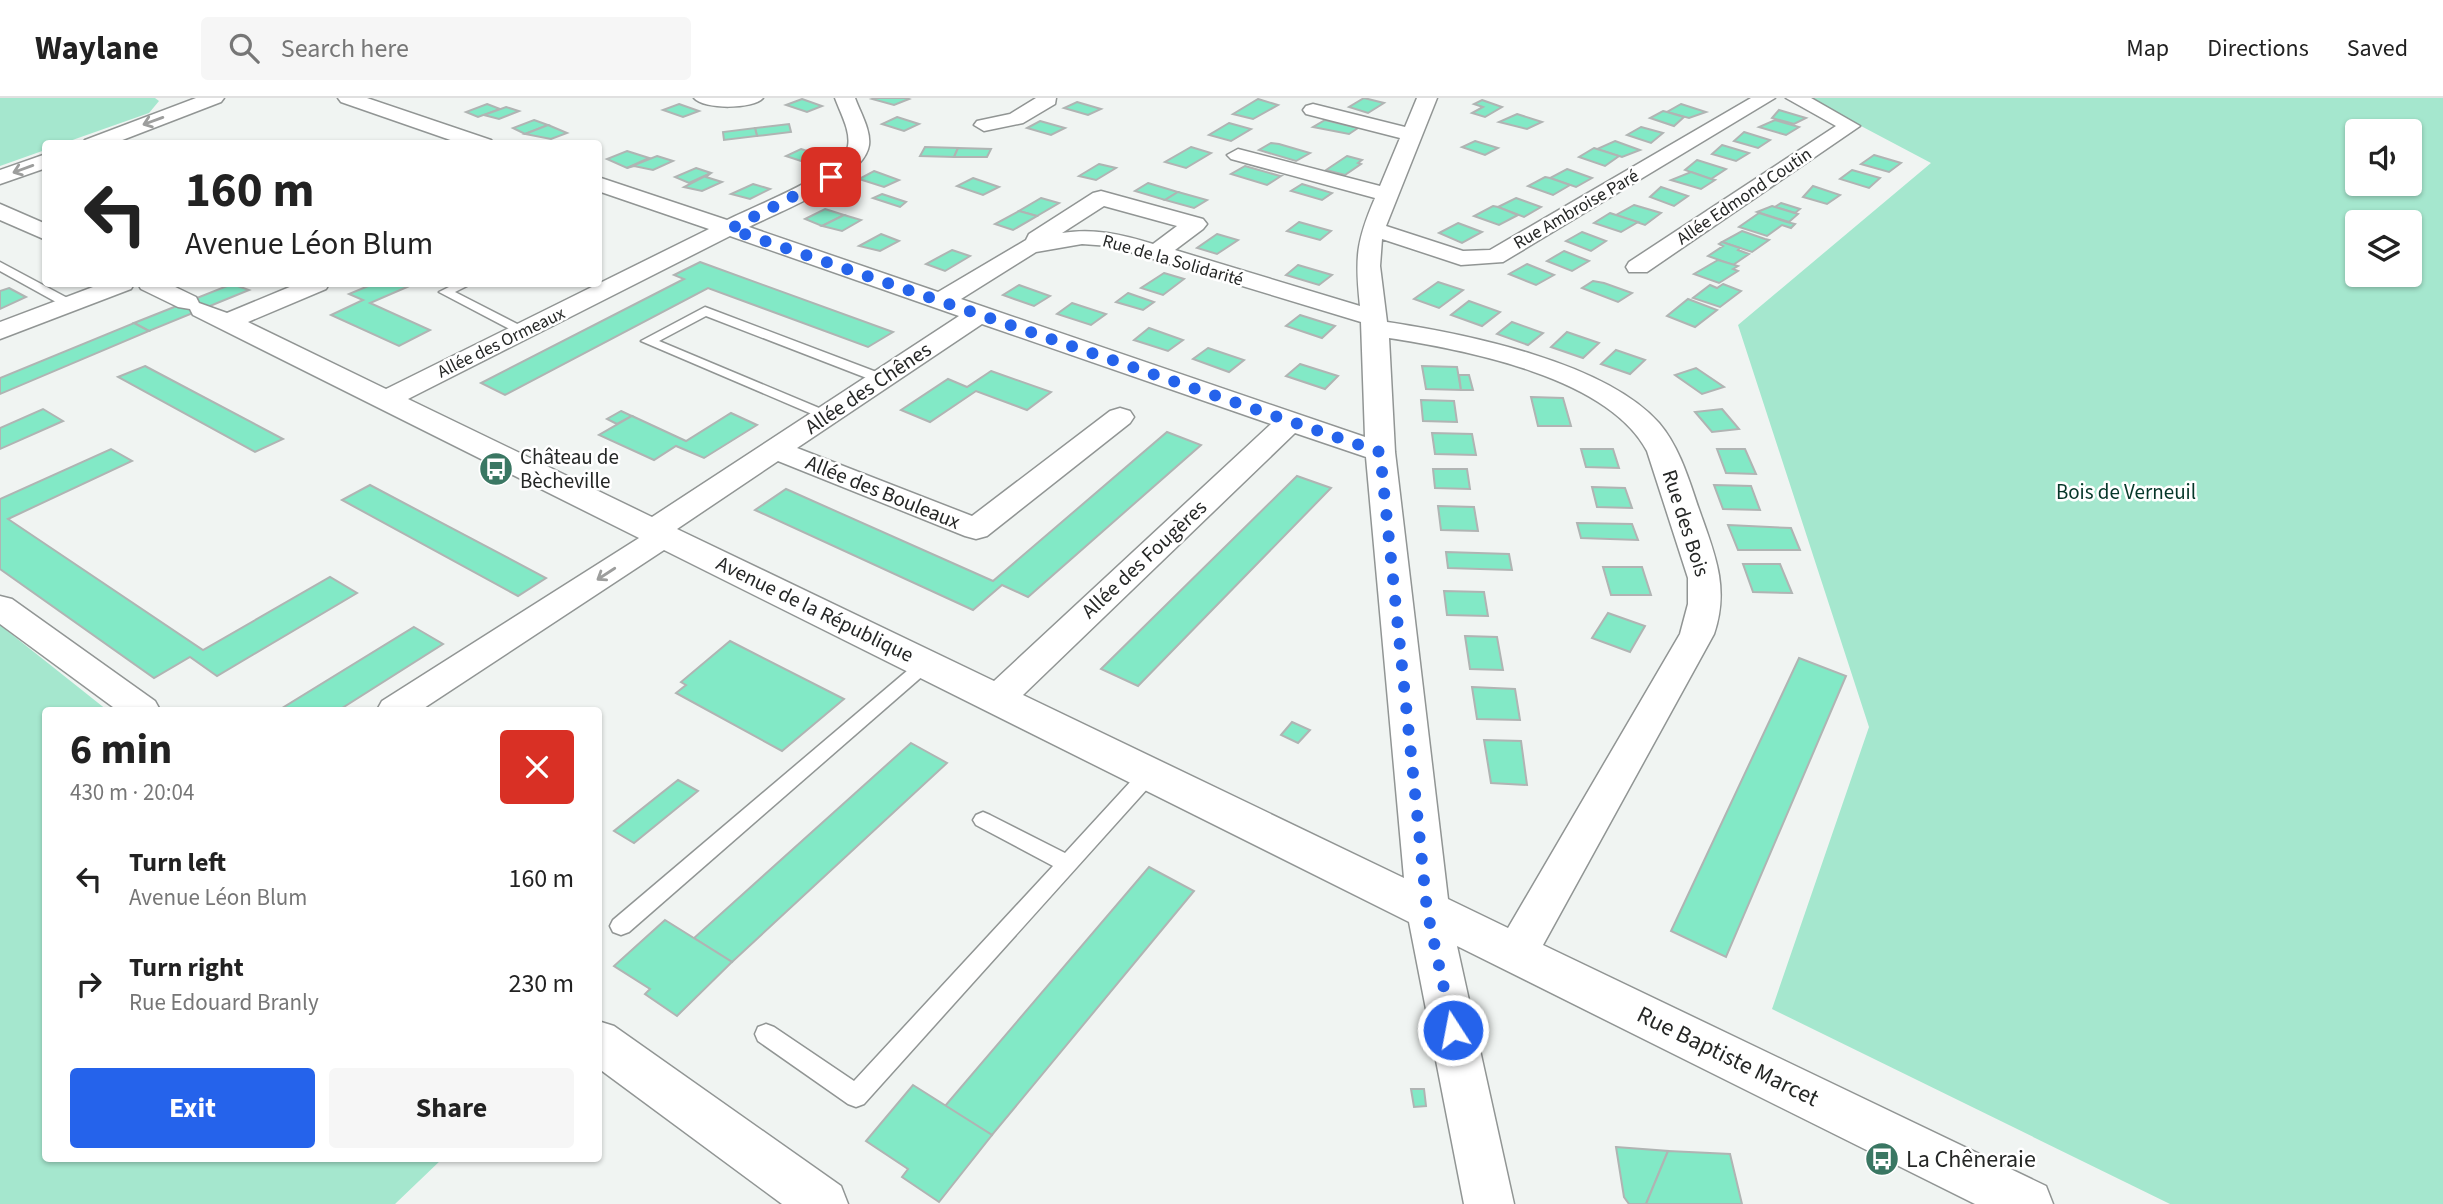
<!DOCTYPE html>
<html lang="en">
<head>
<meta charset="utf-8">
<style>
	:root { --surface:#fff; --page:#f6f6f6; --text:#222; --muted:#767676; --line:#e0e0e0; --accent:#2563eb }
	body { margin:0; font-family:"Source Sans 3",sans-serif; background:var(--page); color:var(--text); height:100vh; display:flex; flex-direction:column; font-size:26px; white-space:nowrap }
	* { box-sizing:border-box; margin:0 }
	p { font-size:23px; color:var(--muted) }
	.icon { flex:none; width:38px; height:38px; fill:none; stroke:currentColor; stroke-width:2; stroke-linecap:round; stroke-linejoin:round }
	.map { position:relative; flex:1; overflow:hidden }
	.details { position:absolute; left:42px; top:609px; width:560px; height:455px; display:flex; flex-direction:column; background:var(--surface); border-radius:7px; box-shadow:0 2px 5px #0004 }
	.details>* { flex:none }
	.guide { position:absolute; left:42px; top:42px; width:560px; height:147px; border-radius:7px; box-shadow:0 2px 5px #0004; background:#fff; color:var(--text); overflow:hidden }
	.fabs { position:absolute; left:2345px; top:21px; display:grid; gap:14px }
	.fabs a { display:grid; place-items:center; width:77px; height:77px; border-radius:7px; background:var(--surface); box-shadow:0 2px 5px #0004; font-size:35px }
	.pin { position:absolute; display:grid; place-items:center; width:60px; height:60px; color:#fff; margin:-30px; border-radius:14px; box-shadow:0 4px 10px #0006 }
	.me { position:absolute; width:77px; margin:-38px; rotate:349deg; stroke-linejoin:round; filter:drop-shadow(0 0 5px #0008) }
	.turn { display:flex; align-items:center; gap:24px; height:147px; padding:0 28px; font-size:32px }
	.turn .icon { width:91px; height:91px; stroke-width:2.5 }
	.turn b { display:block; font-size:49px; line-height:60px }
	.round { display:grid; place-items:center; flex:none; width:74px; height:74px; border-radius:7px; background:var(--page) }
	.headline { display:flex; align-items:center; justify-content:space-between; height:119px; padding:0 28px }
	h1 { font-size:42px; font-weight:700; line-height:52px }
	.action { display:flex; gap:14px; margin-top:auto; padding:14px 28px }
	.action a { flex:1; height:80px; border-radius:7px; background:var(--accent); color:#fff; font-size:28px; font-weight:700; line-height:80px; text-align:center }
	.action a+a { background:var(--page); color:var(--text) }
	ul { padding:0; list-style:none }
	li { display:flex; align-items:center; gap:21px; height:105px; padding:0 28px }
	li div { flex:1 }
	li b { display:block; font-size:26px }
	li em { font-style:normal }
	header { display:flex; align-items:center; gap:42px; box-sizing:border-box; height:98px; padding:0 35px; background:var(--surface); border-bottom:2px solid var(--line) }
	header strong { font-size:33px }
	nav { display:flex; gap:38px; margin-inline-start:auto; font-size:24px }
	.search { width:490px; height:63px; background:var(--page); display:flex; align-items:center; gap:18px; box-sizing:border-box; padding:0 24px; border-radius:7px; color:var(--muted); font-size:26px }
	.map>svg:first-child { display:block }
</style>
</head>
<body>
<header>
<strong>Waylane</strong>
<div class="search"><svg class="icon" aria-label="search" viewBox="0 0 24 24"><circle cx="10" cy="10" r="6"/><path d="M15 15l6 6"/></svg>Search here</div>
<nav><a>Map</a><a>Directions</a><a>Saved</a></nav>
</header>
<div class="map">
<svg width="2443" height="1106" viewBox="0 0 2443 1106">
	<rect width="100%" height="100%" fill="#f0f4f2"/>
	<g fill="#a5e7ce" fill-rule="evenodd">
		<path d="M0 0H155L159 3 149 15 64 45 46 46 45 52 0 68Z"/>
		<path d="M1808 0H2443V1106H2170L1772 911 1869 629 1738 227 1931 65ZM2357 33H2410V86H2357ZM2357 124H2410V177H2357Z"/>
		<path d="M0 527 107 612H46V1060L442 1061 395 1106H0Z"/>
	</g>
	<g fill="#82e9c6" stroke="#b0b4b3" stroke-width="2">
		<path d="M875 0H906L909 1 894 7 872 1Z"/>
		<path d="M1364 0 1384 5 1368 15 1349 9Z"/>
		<path d="M802 1 822 8 807 14 786 7Z"/>
		<path d="M1258 1 1278 7 1253 21 1233 16Z"/>
		<path d="M1482 2 1502 9 1485 19 1472 15 1483 9 1474 6Z"/>
		<path d="M1077 4 1101 11 1088 17 1064 10Z"/>
		<path d="M487 6 500 11 478 19 466 14Z"/>
		<path d="M679 6 699 13 683 19 663 12Z"/>
		<path d="M1681 6 1706 14 1689 20 1667 14Z"/>
		<path d="M506 9 519 13 499 21 484 17Z"/>
		<path d="M1779 12 1806 20 1794 26 1772 20Z"/>
		<path d="M1663 13 1667 14 1684 19 1674 28 1650 20Z"/>
		<path d="M1517 16 1542 24 1527 31 1499 24Z"/>
		<path d="M897 19 919 26 904 33 882 26Z"/>
		<path d="M534 22 548 27 525 36 513 30Z"/>
		<path d="M1325 22 1358 30 1349 36 1313 29Z"/>
		<path d="M1775 22 1799 29 1786 37 1759 29Z"/>
		<path d="M1040 23 1065 30 1051 37 1027 30Z"/>
		<path d="M1229 25 1251 31 1231 43 1209 37Z"/>
		<path d="M789 26 791 34 757 38 755 30Z"/>
		<path d="M548 27 567 35 551 41 525 36Z"/>
		<path d="M1641 29 1663 35 1651 45 1627 37Z"/>
		<path d="M755 30 757 38 724 42 723 34Z"/>
		<path d="M1744 34 1770 42 1758 50 1734 43Z"/>
		<path d="M1475 43 1498 50 1485 57 1462 49Z"/>
		<path d="M1615 43 1640 52 1622 59 1597 51Z"/>
		<path d="M1271 45 1279 46 1310 55 1296 63 1259 52Z"/>
		<path d="M1722 47 1749 55 1736 63 1712 56Z"/>
		<path d="M925 49 958 50 954 59 920 58Z"/>
		<path d="M1191 49 1211 55 1186 70 1165 64Z"/>
		<path d="M958 50 991 51 987 59H954Z"/>
		<path d="M1594 50 1597 51 1619 58 1605 68 1579 59Z"/>
		<path d="M801 51 825 59 810 66 786 58Z"/>
		<path d="M627 53 649 60 627 70 607 61Z"/>
		<path d="M1874 57 1901 65 1889 74 1861 66Z"/>
		<path d="M657 58 673 63 653 72 634 68 627 70Z"/>
		<path d="M1347 58 1362 62 1358 65 1361 66 1345 77 1326 72Z"/>
		<path d="M1697 62 1726 71 1711 81 1685 72Z"/>
		<path d="M1099 66 1116 70 1096 82 1079 78Z"/>
		<path d="M1245 68 1280 78H1281L1267 87 1231 76Z"/>
		<path d="M696 70 711 75 689 85 675 79Z"/>
		<path d="M1567 71 1592 80 1576 89 1550 80Z"/>
		<path d="M1852 72 1880 80 1869 90 1840 81Z"/>
		<path d="M874 73 899 82 884 89 859 81Z"/>
		<path d="M1691 74 1711 81 1715 82 1701 91 1671 82Z"/>
		<path d="M711 75 706 79 722 84 702 93 684 89Z"/>
		<path d="M1545 79 1550 80 1570 87 1553 97 1528 88Z"/>
		<path d="M973 80 999 89 983 97 957 88Z"/>
		<path d="M1148 85 1178 94 1165 102 1135 93Z"/>
		<path d="M753 86 770 91 750 101 731 96Z"/>
		<path d="M1302 86 1332 95 1322 102 1291 93Z"/>
		<path d="M1813 88 1840 97 1827 106 1803 99Z"/>
		<path d="M1661 89 1688 98 1674 108 1650 99Z"/>
		<path d="M1178 94 1207 102 1194 110 1165 102Z"/>
		<path d="M882 96 906 104 900 109 873 100Z"/>
		<path d="M1041 100 1059 105 1037 118 1019 113Z"/>
		<path d="M1516 100 1541 109 1524 119 1498 109Z"/>
		<path d="M1781 105 1800 111 1795 115 1775 109Z"/>
		<path d="M1634 107 1661 115 1645 127 1616 117Z"/>
		<path d="M1493 108 1498 109 1518 117 1499 127 1474 118Z"/>
		<path d="M1772 108 1775 109 1798 116 1789 124 1757 114Z"/>
		<path d="M825 111 844 117 822 128 805 121Z"/>
		<path d="M1019 113 1037 118 1013 132 995 126Z"/>
		<path d="M1610 115 1616 117 1638 124 1621 134 1594 125Z"/>
		<path d="M1759 115 1787 124 1795 126 1791 130 1782 127 1767 138 1739 129Z"/>
		<path d="M844 117 861 122 842 133 822 128Z"/>
		<path d="M1299 124 1331 133 1320 142 1287 133Z"/>
		<path d="M1458 125 1482 134 1462 145 1439 135Z"/>
		<path d="M1742 133 1765 141 1769 142 1752 154 1722 144Z"/>
		<path d="M1582 134 1606 143 1591 153 1566 143Z"/>
		<path d="M881 136 899 143 880 153 859 148Z"/>
		<path d="M1217 136 1238 142 1217 156 1197 150Z"/>
		<path d="M1722 144 1740 150 1738 152 1749 156 1733 167 1708 158 1723 148 1719 146Z"/>
		<path d="M952 152 970 158 945 173 926 166Z"/>
		<path d="M1564 153 1589 163 1572 173 1547 163Z"/>
		<path d="M1718 162 1738 168 1733 171 1738 173 1719 185 1694 176Z"/>
		<path d="M700 164 893 234 868 249 708 190 505 297 481 285 684 181 674 177Z"/>
		<path d="M1527 166 1554 177 1536 187 1509 176Z"/>
		<path d="M1298 167 1332 177 1319 187 1286 177Z"/>
		<path d="M1164 175 1184 181 1163 197 1141 190Z"/>
		<path d="M1593 183 1604 185 1632 195 1618 204 1582 190Z"/>
		<path d="M1438 184 1463 192 1439 210 1414 201Z"/>
		<path d="M232 186 249 192 149 233 134 225Z"/>
		<path d="M373 186H414L370 205 430 232 399 248 331 217 363 202 349 196Z"/>
		<path d="M1723 186 1741 193 1720 209 1693 200 1710 187 1717 190Z"/>
		<path d="M1019 187 1050 198 1034 208 1003 197Z"/>
		<path d="M9 190 26 199 0 211V193Z"/>
		<path d="M1128 195 1154 204 1143 212 1116 204Z"/>
		<path d="M1688 201 1717 212 1695 229 1667 218Z"/>
		<path d="M1469 203 1500 214 1482 228 1451 217Z"/>
		<path d="M1072 205 1106 216 1091 227 1057 216Z"/>
		<path d="M1300 217 1335 228 1322 240 1286 228Z"/>
		<path d="M1512 224 1543 235 1528 247 1497 236Z"/>
		<path d="M134 225 149 233 0 296V280Z"/>
		<path d="M1149 230 1183 242 1168 253 1134 242Z"/>
		<path d="M1567 234 1599 245 1583 260 1551 249Z"/>
		<path d="M1208 250 1244 262 1229 274 1193 261Z"/>
		<path d="M1616 252 1645 262 1630 276 1601 266Z"/>
		<path d="M1300 266 1338 278 1325 291 1286 278Z"/>
		<path d="M145 268 283 341 255 354 118 279Z"/>
		<path d="M1422 268 1457 269 1461 292 1426 291Z"/>
		<path d="M1696 270 1724 289 1702 296 1675 277Z"/>
		<path d="M991 273 1051 294 1027 312 976 293 930 324 901 312 948 281 967 289Z"/>
		<path d="M1459 277H1469L1473 292H1461Z"/>
		<path d="M1531 299 1563 300 1571 328H1538Z"/>
		<path d="M1421 302 1454 303 1457 324 1423 323Z"/>
		<path d="M43 311 63 323 0 351V330Z"/>
		<path d="M1722 311 1739 331 1712 334 1695 314Z"/>
		<path d="M621 313 632 318 617 326 607 321Z"/>
		<path d="M731 315 757 327 704 360 676 348 654 362 599 337 632 318 686 343Z"/>
		<path d="M1167 334 1201 347 1028 499 1002 487 973 512 755 412 786 391 993 483Z"/>
		<path d="M1432 335 1472 336 1476 357 1435 356Z"/>
		<path d="M111 351 132 363 8 421 203 552 330 479 357 495 217 578 190 559 154 580 0 471V401Z"/>
		<path d="M1581 351H1613L1619 370 1586 369Z"/>
		<path d="M1717 351H1745L1756 376 1726 375Z"/>
		<path d="M1433 371H1467L1470 391 1435 390Z"/>
		<path d="M1297 378 1331 390 1138 588 1101 571Z"/>
		<path d="M370 387 546 480 518 498 342 402Z"/>
		<path d="M1714 387 1751 388 1760 412 1723 411Z"/>
		<path d="M1592 389 1625 390 1632 410 1597 409Z"/>
		<path d="M1438 408 1474 409 1478 433 1441 432Z"/>
		<path d="M1577 425 1632 426 1638 442 1581 440Z"/>
		<path d="M1728 427 1791 430 1800 452H1738Z"/>
		<path d="M1446 454 1509 456 1512 472 1448 470Z"/>
		<path d="M1743 466H1780L1792 495 1753 494Z"/>
		<path d="M1603 469H1642L1651 497H1611Z"/>
		<path d="M1444 493 1484 494 1488 518 1447 517Z"/>
		<path d="M1608 515 1645 528 1630 554 1592 540Z"/>
		<path d="M414 529 443 546 339 612H279Z"/>
		<path d="M1465 538 1497 539 1503 572 1470 571Z"/>
		<path d="M730 543 844 601 782 653 676 595 686 587 681 584Z"/>
		<path d="M1799 560 1846 578 1726 859 1671 833Z"/>
		<path d="M1472 589 1515 591 1520 622 1477 621Z"/>
		<path d="M1292 624 1310 632 1298 645 1281 637Z"/>
		<path d="M1484 642 1521 643 1527 687 1491 685Z"/>
		<path d="M911 645 947 665 732 864 694 840Z"/>
		<path d="M678 682 698 693 634 745 614 733Z"/>
		<path d="M1149 769 1194 793 992 1037 945 1008Z"/>
		<path d="M665 822 732 864 677 918 645 896 650 891 614 868Z"/>
		<path d="M913 987 992 1037 939 1104 902 1079 908 1071 866 1043Z"/>
		<path d="M1411 991H1424L1426 1008 1414 1009Z"/>
		<path d="M1616 1049 1668 1053 1646 1106H1629L1624 1099Z"/>
		<path d="M1668 1053 1730 1056 1742 1106H1646Z"/>
	</g>
	<g fill="none" stroke-linecap="round" stroke-linejoin="round">
		<g stroke="#919594" stroke-width="3">
			<g id="lane">
				<path d="M0 164 73 203 75 206 65 209 0 173Z"/>
				<path d="M455 186H471L455 194 531 233 529 236H519L439 194Z"/>
				<path d="M705 209 887 278 889 281 887 284H877L706 218 659 243 831 315 833 318 826 322 641 243Z"/>
				<path d="M927 559 933 561 936 565 933 569 629 834 621 837 613 834 610 828 613 822 921 561Z"/>
				<path d="M1150 668 1157 670 1160 675 1157 680 864 1006 856 1009 848 1006 758 943 755 936 758 929 766 926 774 929 854 983 1053 768 976 727 973 722 976 717 983 714 990 717 1065 755 1143 670Z"/>
			</g>
		</g>
		<g stroke="#919594" stroke-width="3">
			<g id="street">
				<path d="M196 0H224L221 4 112 46H82L85 42Z"/>
				<path d="M338 0H367L491 42 494 46H462L341 4Z"/>
				<path d="M694 0H763C754 11 704 12 694 0Z"/>
				<path d="M835 0H855C860 14 871 32 869 47 864 82 778 114 749 129L938 194 1026 142 1029 136 1093 95 1101 93 1203 121 1207 126 1203 131 1175 152 1360 208C1355 160 1356 144 1375 100L1231 61 1227 57 1238 51 1380 88 1400 40 1306 16 1303 12 1306 8 1313 6 1405 29 1417 0H1437L1386 128 1463 153 1490 152 1751 0H1775L1503 164 1461 167 1382 141 1380 168 1387 224C1466 236 1605 264 1659 325 1681 351 1690 386 1701 417 1716 459 1729 492 1714 536L1543 847 2046 1088 2053 1106H1975L1457 848 1514 1106H1464L1409 824 664 452 421 612H377L382 603 639 440 193 217 190 211 178 209 141 191 138 186H169L196 199 199 205 227 215 297 186H329L326 191 248 224 386 291 709 131 598 93V79L727 122C752 109 843 75 848 48 851 33 840 14 835 0ZM1104 108 1177 128 1153 146C1121 136 1094 130 1062 135ZM730 138 959 218 652 419 408 301ZM1082 146 1110 148 1361 224 1365 339 961 201 1036 154ZM982 226 1271 326 994 583 677 431 778 363 965 438 976 441 987 438 1130 325 1134 319 1130 313 1120 310 1110 313 972 418 797 350ZM1389 240C1466 252 1608 279 1647 353L1688 480V506L1680 536 1508 830 1448 801 1395 354ZM1295 335 1366 359 1404 780 1023 597Z"/>
				<path d="M1036 0H1056L1055 6 1023 25 984 33 974 27 977 23 1010 16Z"/>
				<path d="M1786 0H1811L1860 28 1647 174H1629L1626 169 1629 164 1836 28Z"/>
				<path d="M46 56V70L0 86V72Z"/>
				<path d="M0 106 46 126V142L0 122Z"/>
				<path d="M101 186H134L131 191 0 241V224Z"/>
				<path d="M0 498 12 501 155 603 160 612H117L0 526Z"/>
				<path d="M598 923 614 928 841 1088 848 1106H782L598 970Z"/>
			</g>
		</g>
		<use href="#lane" fill="#fff" fill-rule="evenodd"/>
		<use href="#street" fill="#fff" fill-rule="evenodd"/>
	</g>
	<defs><path id="oneway-shaft" d="M-6 0H5M1.5-3L5.5 0L1.5 3" fill="none" stroke-width="1.6" stroke-linecap="round" stroke-linejoin="round" transform="scale(1.75)"/></defs>
	<g stroke="#9d9e9d">
		<use href="#oneway-shaft" transform="translate(153 23) rotate(160)"/>
		<use href="#oneway-shaft" transform="translate(23 71) rotate(160)"/>
		<use href="#oneway-shaft" transform="translate(606 476) rotate(147)"/>
	</g>
	<g fill="none" stroke-linecap="round" stroke-linejoin="round">
		<path stroke="#2563eb" stroke-width="12" stroke-dasharray="0 21.6" d="M831 79 730 131 1380 354 1427 812 1453 932"/>
	</g>
	<defs>
		<g id="bus-disc" transform="scale(1.75)"><circle r="9.5" fill="#3a7763" stroke="#fff"/><path d="M-5-6H5V4H4V6H2V4H-2V6H-4V4H-5ZM-3.5-4V0h7V-4ZM-3.5 1.2v1.5H-2V1.2ZM2 1.2v1.5H3.5V1.2Z" fill="#fff"/></g>
	</defs>
	<g fill-rule="evenodd">
		<use href="#bus-disc" x="496" y="371"/>
		<use href="#bus-disc" x="1882" y="1061"/>
	</g>
	<g text-anchor="middle" stroke-width="5" stroke-linejoin="round" paint-order="stroke">
		<g font-size="18" fill="#252726" stroke="#fff">
			<text transform="translate(1744 98) rotate(-34)" y="6">Allée Edmond Coutin</text>
			<text transform="translate(1576 111) rotate(-30)" y="6">Rue Ambroise Paré</text>
			<text transform="translate(1173 162) rotate(16)" y="6">Rue de la Solidarité</text>
			<text transform="translate(501 244) rotate(-26)" y="6">Allée des Ormeaux</text>
		</g>
		<g font-size="21" fill="#252726" stroke="#fff">
			<text transform="translate(868 290) rotate(-34)" y="7">Allée des Chênes</text>
			<text transform="translate(883 394) rotate(22)" y="7">Allée des Bouleaux</text>
			<text transform="translate(1686 425) rotate(72)" y="7">Rue des Bois</text>
			<text transform="translate(1144 461) rotate(-43)" y="7">Allée des Fougères</text>
			<text transform="translate(815 511) rotate(26)" y="7">Avenue de la République</text>
		</g>
		<g font-size="21" fill="#252726" stroke="#fff" text-anchor="start">
			<text x="520" y="366">Château de<tspan x="520" dy="24">Bècheville</tspan></text>
		</g>
		<g font-size="21" fill="#063729" stroke="#fff">
			<text x="2126" y="401">Bois de Verneuil</text>
		</g>
		<g font-size="24" fill="#252726" stroke="#fff">
			<text transform="translate(1728 958) rotate(26)" y="8">Rue Baptiste Marcet</text>
		</g>
		<g font-size="24" fill="#252726" stroke="#fff" text-anchor="start">
			<text x="1906" y="1069">La Chêneraie</text>
		</g>
	</g>
</svg>
<div class="fabs">
<a><svg class="icon" aria-label="sound" viewBox="0 0 24 24"><path d="M4 9h4l5-4v14l-5-4H4zM17 9q2 3 0 6"/></svg></a>
<a><svg class="icon" aria-label="layers" viewBox="0 0 24 24"><path d="M12 4l9 5-9 5-9-5zM3 14l9 5 9-5"/></svg></a>
</div>
<div class="pin" style="left:831px;top:79px;background:#d93025"><svg class="icon" aria-label="arrive" viewBox="0 0 24 24"><path d="M6 21V4h12l-3 4 3 4H6"/></svg></div>
<svg class="me" style="left:1453px;top:932px" viewBox="-20 -20 40 40"><circle r="17" fill="#2563eb" stroke="#fff" stroke-width="3"/><path d="M0-11L8 9 0 5-8 9z" fill="#fff"/></svg>
<div class="guide">
<div class="turn"><svg class="icon" aria-label="left" viewBox="0 0 24 24"><path d="M17 20v-9H6M10 6l-5 5 5 5"/></svg><div><b>160 m</b>Avenue Léon Blum</div></div>
</div>
<section class="details">
<div class="headline"><div><h1>6 min</h1><p>430 m · 20:04</p></div><a class="round" style="background:#d93025;color:#fff"><svg class="icon" aria-label="close" viewBox="0 0 24 24"><path d="M6 6l12 12M18 6L6 18"/></svg></a></div>
<ul>
<li><svg class="icon" aria-label="left" viewBox="0 0 24 24"><path d="M17 20v-9H6M10 6l-5 5 5 5"/></svg><div><b>Turn left</b><p>Avenue Léon Blum</p></div><em>160 m</em></li>
<li><svg class="icon" aria-label="right" viewBox="0 0 24 24"><path d="M7 20v-9h11M14 6l5 5-5 5"/></svg><div><b>Turn right</b><p>Rue Edouard Branly</p></div><em>230 m</em></li>
</ul>
<div class="action"><a>Exit</a><a>Share</a></div>
</section>
</div>
</body>
</html>
